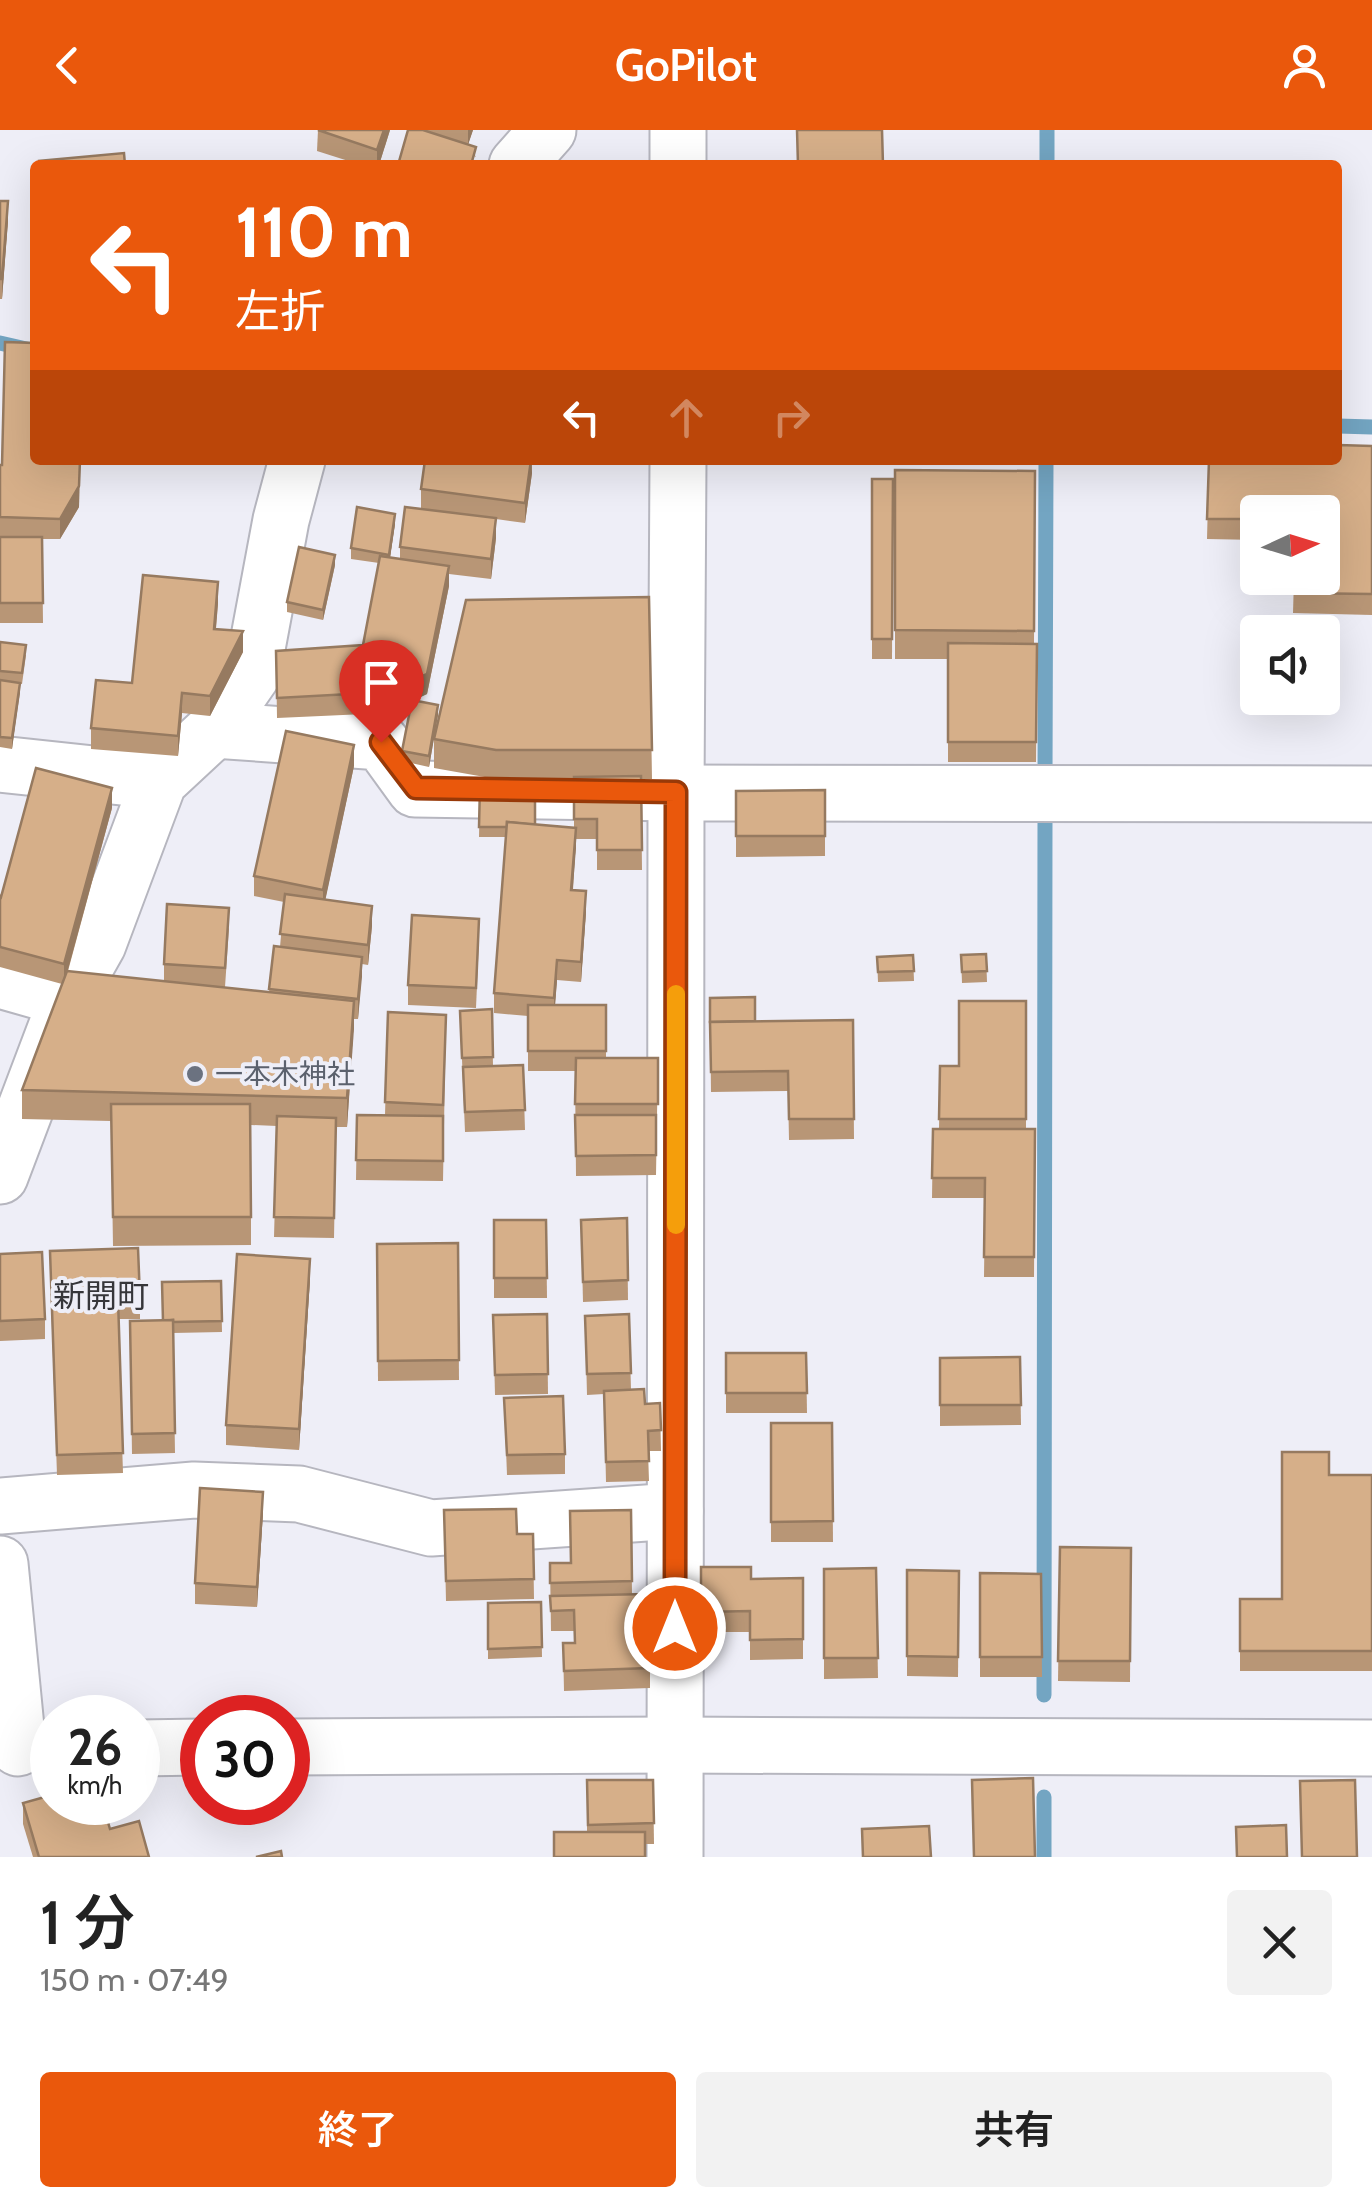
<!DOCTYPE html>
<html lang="ja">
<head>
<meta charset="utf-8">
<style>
	:root { --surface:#fff; --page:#f2f2f2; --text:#222; --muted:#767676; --accent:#ea580c }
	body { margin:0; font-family:Cabin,"Noto Sans JP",sans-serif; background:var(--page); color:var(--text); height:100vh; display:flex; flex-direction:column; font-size:38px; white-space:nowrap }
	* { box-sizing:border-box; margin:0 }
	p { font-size:32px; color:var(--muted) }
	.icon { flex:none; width:55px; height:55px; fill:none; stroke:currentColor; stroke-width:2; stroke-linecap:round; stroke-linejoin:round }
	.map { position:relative; height:1727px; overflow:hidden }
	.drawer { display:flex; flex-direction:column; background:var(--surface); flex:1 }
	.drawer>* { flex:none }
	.banner { position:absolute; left:30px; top:30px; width:1312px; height:305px; border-radius:10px; box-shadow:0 10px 40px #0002; background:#ea580c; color:#fff; overflow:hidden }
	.needle { width:65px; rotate:86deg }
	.tools { position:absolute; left:1240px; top:365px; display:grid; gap:20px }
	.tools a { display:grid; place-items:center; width:100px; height:100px; border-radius:10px; background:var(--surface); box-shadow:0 10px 40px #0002; font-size:50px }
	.speed { position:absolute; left:30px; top:1565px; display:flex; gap:20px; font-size:50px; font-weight:700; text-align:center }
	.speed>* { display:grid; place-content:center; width:130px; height:130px; border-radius:50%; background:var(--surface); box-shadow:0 10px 40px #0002; line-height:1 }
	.speed small { font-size:25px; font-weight:400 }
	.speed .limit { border:15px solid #d22; background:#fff; color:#111 }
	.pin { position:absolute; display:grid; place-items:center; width:85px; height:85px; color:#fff; margin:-102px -42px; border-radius:50% 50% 50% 0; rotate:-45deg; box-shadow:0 0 10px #0007 }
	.pin .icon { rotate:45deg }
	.me { position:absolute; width:110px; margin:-55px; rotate:0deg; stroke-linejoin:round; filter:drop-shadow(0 0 8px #0008) }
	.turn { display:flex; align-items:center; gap:35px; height:210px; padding:0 40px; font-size:45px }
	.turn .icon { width:130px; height:130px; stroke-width:2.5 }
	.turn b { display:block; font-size:70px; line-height:85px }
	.lanes { display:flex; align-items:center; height:95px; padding:0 40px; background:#0003; justify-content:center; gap:50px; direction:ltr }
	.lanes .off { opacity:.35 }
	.round { display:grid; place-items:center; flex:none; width:105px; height:105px; border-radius:10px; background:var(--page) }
	.summary { display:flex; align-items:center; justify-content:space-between; height:170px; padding:0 40px }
	h1 { font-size:60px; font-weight:600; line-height:75px }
	.primary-button { display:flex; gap:20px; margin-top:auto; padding:20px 40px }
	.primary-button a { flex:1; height:115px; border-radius:10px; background:var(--accent); color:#fff; font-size:40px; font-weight:600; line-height:115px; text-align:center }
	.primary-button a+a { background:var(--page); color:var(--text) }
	header { display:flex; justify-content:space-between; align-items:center; height:130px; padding:0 40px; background:var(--accent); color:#fff; font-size:45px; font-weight:600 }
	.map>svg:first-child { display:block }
</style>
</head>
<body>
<header><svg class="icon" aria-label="back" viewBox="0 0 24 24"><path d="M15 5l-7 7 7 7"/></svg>GoPilot<svg class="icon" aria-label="person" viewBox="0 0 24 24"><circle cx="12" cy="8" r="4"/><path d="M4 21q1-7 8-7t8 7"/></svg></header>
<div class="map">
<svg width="1372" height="1727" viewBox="0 0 1372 1727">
	<rect width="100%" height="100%" fill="#eeeef7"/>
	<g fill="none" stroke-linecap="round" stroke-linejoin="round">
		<g stroke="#73a5c2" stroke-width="15">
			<path d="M1047 35V0"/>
			<path d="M0 213 35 221"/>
			<path d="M1338 296 1372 297"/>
			<path d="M1045 648 1046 330"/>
			<path d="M1044 1565 1045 681"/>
			<path d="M1044 1727V1667"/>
		</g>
		<g stroke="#b6b6bf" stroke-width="59">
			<g id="minor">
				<path d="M678 0V35"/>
				<path d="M517 35 548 0"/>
				<path d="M214 600 381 612 415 659 676 663 1372 664"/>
				<path d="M0 634 159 651"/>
				<path d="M0 850 67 869"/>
				<path d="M0 1046 67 869 98 814 159 651 214 600 252 545 281 390 297 330"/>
				<path d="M0 1376 194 1360 299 1364 431 1398 675 1381"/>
				<path d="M0 1434 18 1618"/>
				<path d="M288 1617 675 1615 1372 1618"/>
				<path d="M138 1618 202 1617"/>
				<path d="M675 1727 676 663 678 330"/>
			</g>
		</g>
		<use href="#minor" stroke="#fff" stroke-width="55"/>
	</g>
	<g fill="#b89676">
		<path d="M318 0H390L379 35H361L317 21Z"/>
		<path d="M424 0H473L468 14 476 27Z"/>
		<path d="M0 71 8 91 2 169H0Z"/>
		<path d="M1372 316V485L1293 483 1294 448 1324 443 1325 395H1322V382H1258V410L1207 409 1209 330Z"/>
		<path d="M80 330 79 377 60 409H42L43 493H0V335Z"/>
		<path d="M532 330V343L525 393 496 389V408L491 449 449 444V456L427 564 414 570 438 585 429 637 402 631V621L411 571 387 583 277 588 276 521 363 515 379 433 351 429V418L395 394 390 427 400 429V417L421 379V359Z"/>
		<path d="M1035 341 1034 514H1037L1036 632H948V529H895V500Z"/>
		<path d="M872 349H893L892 529H872Z"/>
		<path d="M335 435 323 490 287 482V472Z"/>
		<path d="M649 467 652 649H641L642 740H597V709H576L573 760 586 782 581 852 557 850 555 875H606V928H658L656 1045 576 1046 575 941H528V886L494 883V863L506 707H479L480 656 535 695 574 698V649H496L434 638V609Z"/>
		<path d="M218 473 216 499 243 522 210 586 182 583 178 626 91 619V598L132 553Z"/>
		<path d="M0 512 26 525 22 554H20L12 619 0 617Z"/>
		<path d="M354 636 325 770 372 796 368 835 362 834 358 889H354L347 997H336L334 1108 274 1107 277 996 251 995V1115L113 1116 111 991 22 989V960L62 854 0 837V766L112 678 68 841 164 851V834L229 798 225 857 269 862 274 816 280 817 284 772 254 766V746Z"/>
		<path d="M825 660V726L736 727V661Z"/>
		<path d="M479 809 476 878 408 875V855Z"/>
		<path d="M986 824 987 852 962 853 961 825Z"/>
		<path d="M913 825 914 851 878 852 877 827Z"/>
		<path d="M710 868 755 891 853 890 854 1009 789 1010 788 961 711 962Z"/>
		<path d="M1026 871V999H1035L1034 1147H984L985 1068H932L933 999H939L940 936H959Z"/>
		<path d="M492 879 493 936 523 935 525 1000 465 1002 460 881Z"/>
		<path d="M388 882 446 885 443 1051 356 1050 357 985H385Z"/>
		<path d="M627 1088 628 1170 583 1172 581 1090Z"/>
		<path d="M494 1090H546L547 1168H494Z"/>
		<path d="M458 1113 459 1250 378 1251 377 1114Z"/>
		<path d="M0 1124 45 1189V1209L0 1211Z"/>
		<path d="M50 1141 140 1168V1189H118L123 1343 57 1345Z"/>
		<path d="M310 1149 299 1320 226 1315V1295Z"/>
		<path d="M221 1151 222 1202 173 1203 175 1323 132 1324 130 1191H162Z"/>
		<path d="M547 1184 548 1264 495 1265 493 1185Z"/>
		<path d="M629 1184 631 1260 645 1274 660 1273 661 1321H648L649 1351 606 1352 604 1264 587 1265 585 1186Z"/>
		<path d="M726 1223H806L807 1283H726Z"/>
		<path d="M1020 1227 1021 1295 940 1296V1228Z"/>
		<path d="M504 1268 565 1324V1344L507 1345Z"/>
		<path d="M771 1293H832L833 1412H771Z"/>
		<path d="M1329 1345H1372V1541H1240V1469H1282Z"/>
		<path d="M444 1380 517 1404H533L534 1469 446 1471Z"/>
		<path d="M631 1380 632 1464 650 1538V1558L564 1561 563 1513H575L574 1501H551L550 1433H571Z"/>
		<path d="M263 1382 257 1477 195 1474V1453Z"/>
		<path d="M1060 1417 1131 1418 1130 1552 1058 1551Z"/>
		<path d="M701 1437 751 1449 803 1448V1529L750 1530V1502H701Z"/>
		<path d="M876 1438 878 1548 824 1549V1439Z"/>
		<path d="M907 1440 959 1441 958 1547 907 1546Z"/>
		<path d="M980 1443 1041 1444 1042 1547H980Z"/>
		<path d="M541 1472 542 1527 488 1529V1473Z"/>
		<path d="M587 1650H653L654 1714H645L587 1702Z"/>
		<path d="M23 1673 149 1727H33L23 1694Z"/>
	</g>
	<g fill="#967a60">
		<path d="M384 0H390L379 35H377V20Z"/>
		<path d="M468 0H473L468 15Z"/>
		<path d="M8 71V91L2 169V149Z"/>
		<path d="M80 330 79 377 60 409V389Z"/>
		<path d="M531 330 532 343 525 393V373Z"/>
		<path d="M395 384V394L389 435V425Z"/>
		<path d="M496 388V408L491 449V429Z"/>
		<path d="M335 425V435L323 490V480Z"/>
		<path d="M449 436V456L427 564 387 583V562Z"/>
		<path d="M218 452V473L214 519V499Z"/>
		<path d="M243 501V522L210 586V566Z"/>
		<path d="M20 553V563L12 619V608Z"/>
		<path d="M182 563V583L178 626V606Z"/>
		<path d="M438 575V585L429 637V626Z"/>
		<path d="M354 615V636L323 781V760Z"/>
		<path d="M112 658V678L64 854V834Z"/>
		<path d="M576 698V718L571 781V760Z"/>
		<path d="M586 761V782L581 852V832Z"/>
		<path d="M372 776V796L368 835V815Z"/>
		<path d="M362 827V847L358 889V869Z"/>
		<path d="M557 830V850L554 888V868Z"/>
		<path d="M354 871V899L347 997V968Z"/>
		<path d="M310 1129V1149L299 1320V1299Z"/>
		<path d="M263 1362V1382L257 1477V1457Z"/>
	</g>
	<g fill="#d6af89" stroke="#967a60" stroke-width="2.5">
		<path d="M318 0H384L377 20Z"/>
		<path d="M408 0H423L476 17 471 35H398Z"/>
		<path d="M797 0H882L883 35H798Z"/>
		<path d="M124 23 125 35H39V31Z"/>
		<path d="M0 71H8L2 149H0Z"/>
		<path d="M5 212 35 213V330H80L79 356 60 389 0 387V335H2Z"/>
		<path d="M1338 315 1372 316V464L1293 463 1294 448H1322L1325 375 1267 374V382H1258V389H1207L1209 330H1338Z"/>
		<path d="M425 330H531L525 373 421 359Z"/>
		<path d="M895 340 1035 341 1034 501 895 500Z"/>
		<path d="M872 349H893L892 509H872Z"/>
		<path d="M357 377 395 384 389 425 351 418Z"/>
		<path d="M405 377 496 388 491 429 400 417Z"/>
		<path d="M0 407H42L43 473H0Z"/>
		<path d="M299 417 335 425 323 480 287 472Z"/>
		<path d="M380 426 449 436 427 544 387 562 277 568 276 521 363 515Z"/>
		<path d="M143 445 218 452 214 499 243 501 210 566 182 563 178 606 91 598 96 550 132 553Z"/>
		<path d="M649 467 652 620H496L434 609 466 470Z"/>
		<path d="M0 512 26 515 22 543 0 541Z"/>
		<path d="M948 513 1037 514 1036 612H948Z"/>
		<path d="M0 550 20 553 12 608 0 607Z"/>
		<path d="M412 570 438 575 429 626 402 621Z"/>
		<path d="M286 601 354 615 323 760 254 746Z"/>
		<path d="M36 638 112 658 64 834 0 817V766L1 767Z"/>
		<path d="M641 646 642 720H597V689H574V647Z"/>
		<path d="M480 656H535V695L507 692V697H479Z"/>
		<path d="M825 660V706H736V661Z"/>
		<path d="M507 692 576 698 571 760 586 761 581 832 557 830 554 868 494 863Z"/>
		<path d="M285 764 372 776 368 815 280 804Z"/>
		<path d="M167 774 229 778 225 838 164 834Z"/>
		<path d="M412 785 479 789 476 858 408 855Z"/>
		<path d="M274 816 362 827 358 869 269 859Z"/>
		<path d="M986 824 987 841 962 842 961 825Z"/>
		<path d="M913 825 914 841 878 842 877 827Z"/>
		<path d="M67 841 354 871 347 968 22 960Z"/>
		<path d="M755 867V891L710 892V868Z"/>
		<path d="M959 871H1026V989H939L940 936H959Z"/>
		<rect x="528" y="875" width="78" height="46"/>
		<path d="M492 879 493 927 462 928 460 881Z"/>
		<path d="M388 882 446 885 443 975 385 972Z"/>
		<path d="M853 890 854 989H789L788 941 711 942 710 892Z"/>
		<path d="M576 928H658V974H575Z"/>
		<path d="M523 935 525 980 465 982 463 937Z"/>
		<path d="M111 974H250L251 1087H113Z"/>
		<path d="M357 985 443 986V1031L356 1030Z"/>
		<path d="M575 985H656V1025L576 1026Z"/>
		<path d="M277 986 336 988 334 1088 274 1087Z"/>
		<path d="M933 999H1035L1034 1127H984L985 1048H932Z"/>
		<path d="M627 1088 628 1150 583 1152 581 1090Z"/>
		<path d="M494 1090H546L547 1148H494Z"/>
		<path d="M458 1113 459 1230 378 1231 377 1114Z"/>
		<path d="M138 1118 140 1168 118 1169 123 1323 57 1325 50 1121Z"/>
		<path d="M42 1122 45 1189 0 1191V1124Z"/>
		<path d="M237 1124 310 1129 299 1299 226 1295Z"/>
		<path d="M221 1151 222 1191 173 1192V1190L163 1191 162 1152Z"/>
		<path d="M547 1184 548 1244 495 1245 493 1185Z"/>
		<path d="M629 1184 631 1243 587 1244 585 1186Z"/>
		<path d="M173 1190 175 1303 132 1304 130 1191Z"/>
		<path d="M726 1223H806L807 1263H726Z"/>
		<path d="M1020 1227 1021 1275H940V1228Z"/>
		<path d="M644 1259 645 1274 660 1273 661 1300 648 1301 649 1331 606 1332 604 1261Z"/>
		<path d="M563 1266 565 1324 507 1325 504 1268Z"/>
		<path d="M771 1293H832L833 1391 771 1392Z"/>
		<path d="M1282 1322H1329V1345H1372V1521H1240V1469H1282Z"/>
		<path d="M200 1358 263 1362 257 1457 195 1453Z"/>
		<path d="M516 1379 517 1404H533L534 1449 446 1451 444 1380Z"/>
		<path d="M631 1380 632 1451 550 1453V1433H571L570 1381Z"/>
		<path d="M1060 1417 1131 1418 1130 1531H1058Z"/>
		<path d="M701 1437H751V1449L803 1448V1509L750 1510V1481L701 1482Z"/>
		<path d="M876 1438 878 1528H824V1439Z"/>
		<path d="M907 1440 959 1441 958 1527 907 1526Z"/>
		<path d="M980 1443 1041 1444 1042 1527H980Z"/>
		<path d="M647 1464 650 1538 564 1541 563 1513H575L574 1480 551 1481 550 1466Z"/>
		<path d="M541 1472 542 1517 488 1519V1473Z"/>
		<path d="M1033 1648 1035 1727H974L972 1650Z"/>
		<path d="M587 1650H653L654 1693 588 1695Z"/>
		<path d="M1355 1650 1357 1727H1302L1300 1651Z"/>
		<path d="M52 1665V1672H102L110 1699 139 1691 149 1727H39L23 1673Z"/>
		<path d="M1286 1695 1287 1727H1237L1236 1697Z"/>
		<path d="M929 1696 931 1727H863L862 1699Z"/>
		<rect x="554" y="1702" width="91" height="25"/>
		<path d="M281 1721 282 1727H256Z"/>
	</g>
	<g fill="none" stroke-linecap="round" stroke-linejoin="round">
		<g stroke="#983908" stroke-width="25">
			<path id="route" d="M381 612 416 658 676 662 675 1498"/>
		</g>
		<use href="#route" stroke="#ea580c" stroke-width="18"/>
		<path stroke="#f59e0b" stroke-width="18" d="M676 1095V864"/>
	</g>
	<circle fill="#6b7280" stroke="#eeeef7" stroke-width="4" cx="195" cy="944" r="10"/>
	<g text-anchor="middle" stroke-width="8" stroke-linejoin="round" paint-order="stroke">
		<g font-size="28" fill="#5b616d" stroke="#eeeef7" text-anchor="start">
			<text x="215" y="954">一本木神社</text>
		</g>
		<g font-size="32" fill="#36363a" stroke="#eeeef7">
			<text x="101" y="1177">新開町</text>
		</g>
	</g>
</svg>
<div class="tools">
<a><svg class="needle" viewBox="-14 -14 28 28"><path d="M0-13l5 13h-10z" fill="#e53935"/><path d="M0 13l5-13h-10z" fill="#767676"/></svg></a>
<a><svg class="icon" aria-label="sound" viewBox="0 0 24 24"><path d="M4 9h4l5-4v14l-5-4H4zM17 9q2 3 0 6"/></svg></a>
</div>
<div class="speed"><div>26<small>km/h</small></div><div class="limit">30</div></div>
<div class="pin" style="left:381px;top:612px;background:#d93025"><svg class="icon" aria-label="arrive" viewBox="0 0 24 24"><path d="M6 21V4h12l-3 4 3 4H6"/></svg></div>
<svg class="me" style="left:675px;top:1498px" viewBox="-20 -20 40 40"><circle r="17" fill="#ea580c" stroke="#fff" stroke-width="3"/><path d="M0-11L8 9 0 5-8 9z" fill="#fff"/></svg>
<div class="banner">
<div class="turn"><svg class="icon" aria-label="left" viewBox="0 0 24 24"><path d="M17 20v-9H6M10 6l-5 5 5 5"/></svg><div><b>110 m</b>左折</div></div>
<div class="lanes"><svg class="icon" aria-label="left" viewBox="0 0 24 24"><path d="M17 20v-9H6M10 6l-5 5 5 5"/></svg><svg class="icon off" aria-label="ahead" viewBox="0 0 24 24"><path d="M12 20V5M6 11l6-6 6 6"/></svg><svg class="icon off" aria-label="right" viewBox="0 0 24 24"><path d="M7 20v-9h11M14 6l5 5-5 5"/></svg></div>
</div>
</div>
<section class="drawer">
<div class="summary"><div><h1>1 分</h1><p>150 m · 07:49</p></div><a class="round"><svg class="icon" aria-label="close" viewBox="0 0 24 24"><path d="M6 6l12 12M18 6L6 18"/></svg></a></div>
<div class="primary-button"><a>終了</a><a>共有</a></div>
</section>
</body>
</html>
